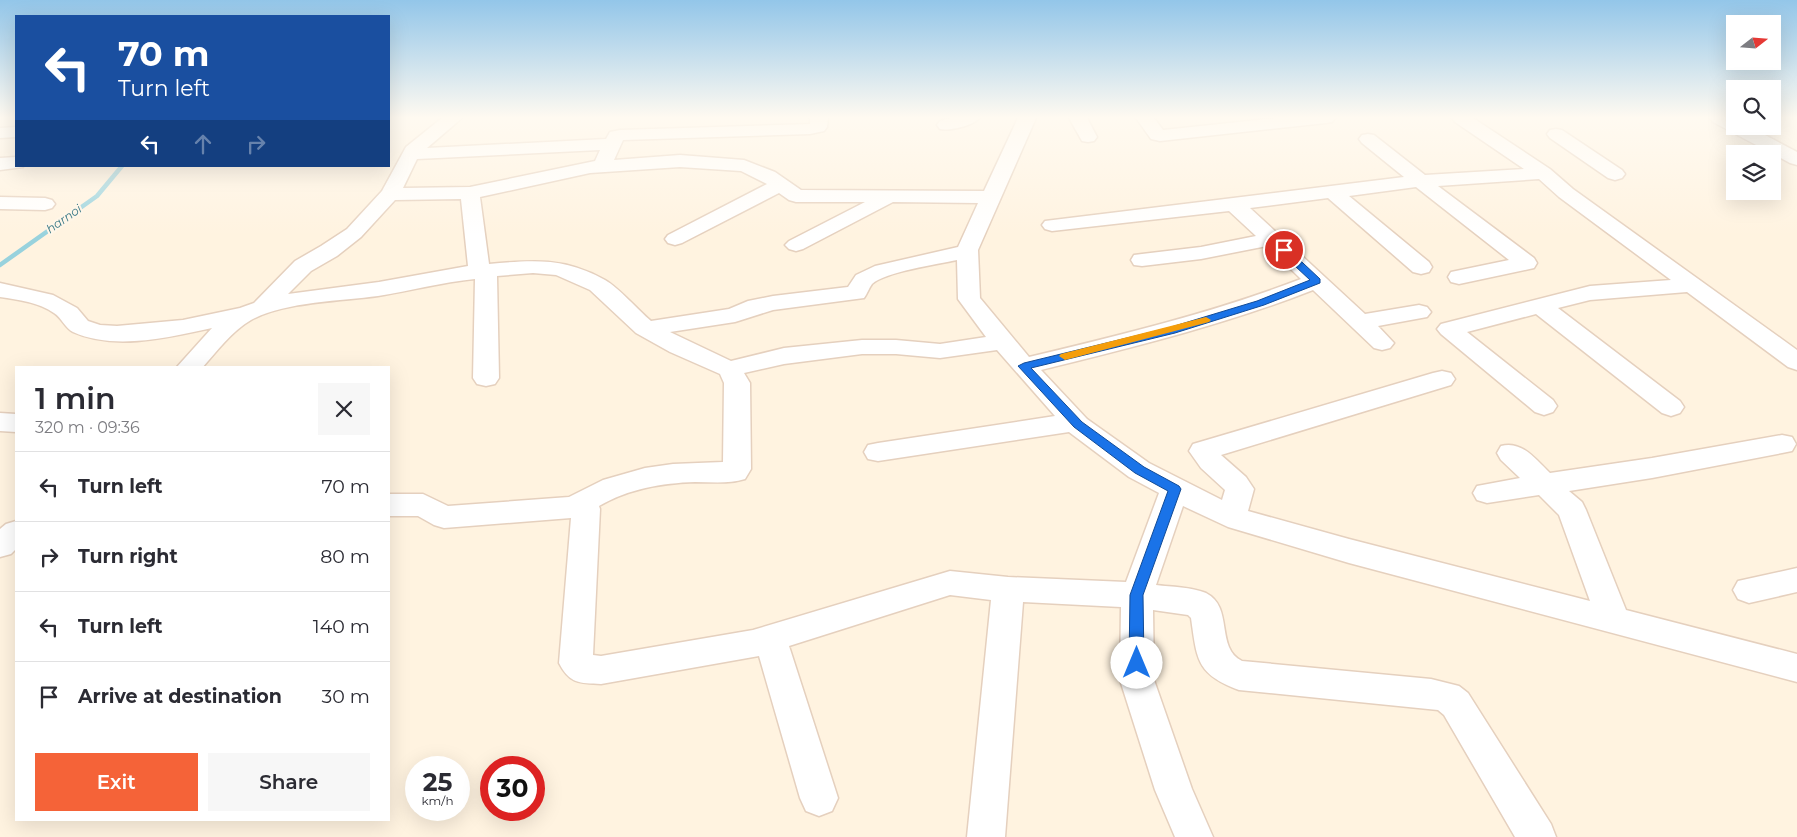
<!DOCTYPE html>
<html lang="en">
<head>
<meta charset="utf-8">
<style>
	:root { --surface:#fff; --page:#f7f7f7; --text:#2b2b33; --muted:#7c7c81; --line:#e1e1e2; --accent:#f56338 }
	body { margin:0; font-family:Montserrat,sans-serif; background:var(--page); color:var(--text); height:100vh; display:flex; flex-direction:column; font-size:19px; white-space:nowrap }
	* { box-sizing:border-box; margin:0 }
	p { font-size:16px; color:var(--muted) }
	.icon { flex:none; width:28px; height:28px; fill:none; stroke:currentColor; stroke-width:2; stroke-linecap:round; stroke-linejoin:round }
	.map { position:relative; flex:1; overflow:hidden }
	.side { position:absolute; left:15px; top:366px; width:375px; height:455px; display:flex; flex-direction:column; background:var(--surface); border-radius:0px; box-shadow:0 5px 20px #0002 }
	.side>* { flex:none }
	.top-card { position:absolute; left:15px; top:15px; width:375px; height:152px; border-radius:0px; box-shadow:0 5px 20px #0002; background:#1a4fa0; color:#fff; overflow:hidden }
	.needle { width:32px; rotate:73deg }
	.buttons { position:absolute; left:1726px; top:15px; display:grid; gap:10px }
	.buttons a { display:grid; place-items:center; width:55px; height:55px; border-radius:0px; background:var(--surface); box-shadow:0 5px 20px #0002; font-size:25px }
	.speed { position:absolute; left:405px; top:756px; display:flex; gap:10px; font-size:25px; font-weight:700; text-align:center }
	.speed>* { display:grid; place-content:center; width:65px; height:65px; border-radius:50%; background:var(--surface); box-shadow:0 5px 20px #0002; line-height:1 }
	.speed small { font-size:12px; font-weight:400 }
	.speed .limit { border:8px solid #d22; background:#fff; color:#111 }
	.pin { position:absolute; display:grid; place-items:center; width:42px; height:42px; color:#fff; margin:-21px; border:2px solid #fff; border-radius:50%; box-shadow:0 1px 5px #0007 }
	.me { position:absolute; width:55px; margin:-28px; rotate:0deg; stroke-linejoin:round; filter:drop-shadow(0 0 4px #0008) }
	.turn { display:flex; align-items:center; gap:18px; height:105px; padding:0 20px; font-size:22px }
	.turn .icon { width:65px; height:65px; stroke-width:2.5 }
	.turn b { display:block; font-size:35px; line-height:42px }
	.lanes { display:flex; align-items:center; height:48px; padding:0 20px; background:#0003; justify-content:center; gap:25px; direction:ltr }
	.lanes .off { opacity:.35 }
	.round { display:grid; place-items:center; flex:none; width:52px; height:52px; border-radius:0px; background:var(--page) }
	.summary { display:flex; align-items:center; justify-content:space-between; height:85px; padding:0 20px }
	h1 { font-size:30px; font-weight:600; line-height:38px }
	.cta { display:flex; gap:10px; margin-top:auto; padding:10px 20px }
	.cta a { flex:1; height:58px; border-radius:0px; background:var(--accent); color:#fff; font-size:20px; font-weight:600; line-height:58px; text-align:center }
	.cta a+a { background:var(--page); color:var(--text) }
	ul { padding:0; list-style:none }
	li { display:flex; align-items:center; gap:15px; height:70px; padding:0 20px; border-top:1px solid var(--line) }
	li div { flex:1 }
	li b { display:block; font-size:19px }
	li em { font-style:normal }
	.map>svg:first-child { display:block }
</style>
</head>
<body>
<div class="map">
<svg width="1797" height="837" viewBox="0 0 1797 837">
	<rect width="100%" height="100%" fill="#fff3e0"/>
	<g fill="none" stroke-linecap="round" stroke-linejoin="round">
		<path stroke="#98d2dd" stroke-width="4.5" d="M0 265 97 196 122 166"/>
		<g stroke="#e5d0be" stroke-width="3">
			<g id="minor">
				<path d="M442 118H462L427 148 606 139 610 132 620 130 810 124V118H828L827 127 824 131 810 134 623 140 614 160 680 155 744 160 775 172 801 190 984 191 1018 118H1036L978 250 980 298 1029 357C1121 335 1212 313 1301 279L1267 246 1201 259 1142 266 1134 265 1131 260 1134 255 1142 254 1201 247 1256 236 1229 211 1052 231 1045 229 1042 225 1045 221 1404 177 1362 143 1359 139 1362 135 1368 134 1374 135 1425 175 1524 169 1455 122 1452 118H1473L1550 169 1573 189 1797 350V370L1788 367 1687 292 1590 300 1558 308 1680 401 1684 407 1680 413 1671 416 1662 413 1536 314 1467 332 1553 400 1557 406 1553 412 1544 415 1535 412 1441 334 1437 329 1441 324 1590 286 1671 280 1559 197 1539 179 1438 186 1534 258 1537 263 1534 268 1459 284 1451 282 1448 277 1451 272 1509 260 1416 187 1349 196 1429 262 1432 267 1429 272 1421 274 1413 272 1328 198 1250 208 1365 314 1419 305 1427 307 1431 312 1427 317 1378 326 1394 343 1390 348 1382 350 1374 348 1313 290C1224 325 1133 347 1041 370L1087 419 1149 463 1222 500 1225 490 1201 468 1189 451 1193 444 1433 373 1442 371 1451 373 1455 379 1451 385 1221 455 1246 477 1254 489 1248 511 1349 539 1590 601 1559 515 1539 495 1487 503 1477 500 1473 493 1477 486 1520 478 1501 460 1497 453 1501 446C1522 440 1536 460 1550 473L1652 458 1782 435 1792 437 1796 444 1792 451 1782 453 1652 478 1569 491 1582 502 1586 510 1626 610 1797 654V682L1349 563 1228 527 1183 506 1156 585C1172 587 1191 587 1206 593 1234 607 1215 648 1242 661L1431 679 1459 686 1468 693 1551 824 1556 837H1515L1444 715 1438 710 1239 690C1196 674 1197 659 1191 618L1188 615 1153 610 1154 680 1192 789 1213 837H1175L1155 790 1120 680 1121 607 1023 602 1005 837H967L991 600 950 595 789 646 838 798 832 811 819 816 806 811 800 798 759 656 601 684C579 683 570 684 559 663L571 518 444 528 434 525 418 516H389V494H423L448 506 569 497 603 480 645 468 673 464 723 462 724 383 720 374 670 352 636 333 590 290 556 275 533 273 497 276 499 378 495 384 486 386 477 384 473 378 475 279C442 282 410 291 378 296 341 301 283 302 251 320 232 331 217 351 202 368H176L212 328C170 337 115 351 73 332 65 328 62 318 54 313 38 302 19 300 0 297V283L53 295 77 308 88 321 100 325 117 326 183 320 240 308 254 303 295 261 321 246 347 229 382 191 406 147ZM600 150 595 161 470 187 403 188 417 159ZM680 167 741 171 767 184 668 235 665 239 668 243 675 245 682 243 779 193 789 200 796 202H865L789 241 785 245 789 249 796 251 803 249 893 202 978 203 958 247 875 266 856 275 848 287 773 296 748 301 729 309 651 321C638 310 619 288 605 280 565 257 532 260 489 264L480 197 590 173ZM461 199 468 266 379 282 288 294 311 271 337 256 361 237 395 200ZM957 260 958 299 986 337 940 344 896 340H862L784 348 731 361 670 332 735 322 773 310 864 298C867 294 869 288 872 284 885 272 938 264 957 260ZM997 350 1055 416 878 443 868 445 864 452 868 459 878 461 1069 432 1129 477 1159 493 1126 582 1008 577 950 571 753 630 601 656 593 655 600 509 599 506C628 489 662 483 695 482 712 482 729 484 745 479L751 469 750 383 744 373 784 364 862 354H896L940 358Z"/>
				<path d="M951 118H979C973 126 949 131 940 129L937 125 940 121Z"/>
				<path d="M1069 118H1087L1097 137 1094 141 1088 142 1082 141Z"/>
				<path d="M1136 118H1154L1163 130 1277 118H1335L1332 122 1326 123 1160 141 1151 139Z"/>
				<path d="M1710 118H1732L1735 119V126H1748L1797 152V165L1790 163 1713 122Z"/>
				<path d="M16 127V137L0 138V128Z"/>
				<path d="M1556 129 1562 130 1622 170 1625 174 1622 178 1615 180 1608 178 1550 138 1547 134 1550 130Z"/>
				<path d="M16 157V166L23 167 0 170V158Z"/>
				<path d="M0 197 45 198 52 200 55 204 52 208 45 210 0 209Z"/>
				<path d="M0 413 16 414V432L0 431Z"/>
				<path d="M16 521V549L11 554 0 557V529L6 524Z"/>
				<path d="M1797 568V592L1749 603 1738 599 1733 590 1738 581Z"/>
			</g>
		</g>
		<use href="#minor" fill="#fff" fill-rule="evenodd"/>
	</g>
	<linearGradient id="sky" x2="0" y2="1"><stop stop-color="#93c6e9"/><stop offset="0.5" stop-color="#fffaf1"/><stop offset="1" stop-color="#fffaf1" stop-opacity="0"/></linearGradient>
	<rect width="1797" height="235" fill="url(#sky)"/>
	<path fill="#1a73e8" stroke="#114b97" d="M1284 247 1287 248 1320 279V283L1264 305 1175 333 1031 368 1082 422 1144 467 1179 486 1181 489 1143 595 1144 663 1142 667 1137 669 1131 667 1129 663 1130 595 1168 491 1135 473 1074 427 1018 366 1024 363 1168 328 1257 301 1310 280 1280 252V248Z"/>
	<path fill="#f59e0b" d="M1206 317 1211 320 1209 322 1065 360 1059 356 1061 354Z"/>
	<g text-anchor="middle" stroke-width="4" stroke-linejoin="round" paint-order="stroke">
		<g font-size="12" font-style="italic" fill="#3a7987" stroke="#fff6e8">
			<text transform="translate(64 219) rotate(-35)" y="4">harnoi</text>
		</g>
	</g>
</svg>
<div class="buttons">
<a><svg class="needle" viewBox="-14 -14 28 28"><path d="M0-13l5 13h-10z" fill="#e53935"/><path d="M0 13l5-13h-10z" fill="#7c7c81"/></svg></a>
<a><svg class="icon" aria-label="search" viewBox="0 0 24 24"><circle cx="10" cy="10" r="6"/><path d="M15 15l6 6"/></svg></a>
<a><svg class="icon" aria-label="layers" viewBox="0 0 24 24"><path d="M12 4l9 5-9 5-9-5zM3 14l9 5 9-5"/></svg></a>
</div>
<div class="speed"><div>25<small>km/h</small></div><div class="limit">30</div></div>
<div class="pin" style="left:1284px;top:250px;background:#d93025"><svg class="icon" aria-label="arrive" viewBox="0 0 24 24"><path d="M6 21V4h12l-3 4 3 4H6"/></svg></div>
<svg class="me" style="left:1137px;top:663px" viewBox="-20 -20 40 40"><circle r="19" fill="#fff"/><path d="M0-13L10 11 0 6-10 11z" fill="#1a73e8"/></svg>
<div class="top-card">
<div class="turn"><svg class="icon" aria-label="left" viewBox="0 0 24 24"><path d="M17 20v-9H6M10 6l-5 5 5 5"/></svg><div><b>70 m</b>Turn left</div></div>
<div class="lanes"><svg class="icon" aria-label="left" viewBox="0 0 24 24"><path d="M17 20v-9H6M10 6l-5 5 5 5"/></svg><svg class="icon off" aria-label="ahead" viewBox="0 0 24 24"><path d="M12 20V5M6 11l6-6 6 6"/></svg><svg class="icon off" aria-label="right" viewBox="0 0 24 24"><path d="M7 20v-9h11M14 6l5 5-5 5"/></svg></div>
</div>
<section class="side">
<div class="summary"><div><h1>1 min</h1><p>320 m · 09:36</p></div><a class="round"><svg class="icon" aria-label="close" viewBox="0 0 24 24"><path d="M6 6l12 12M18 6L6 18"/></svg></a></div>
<ul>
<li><svg class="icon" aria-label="left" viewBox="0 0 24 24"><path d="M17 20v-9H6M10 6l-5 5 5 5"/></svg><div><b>Turn left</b></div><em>70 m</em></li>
<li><svg class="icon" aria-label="right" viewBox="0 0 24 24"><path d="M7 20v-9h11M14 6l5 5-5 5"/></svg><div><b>Turn right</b></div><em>80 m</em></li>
<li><svg class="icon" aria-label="left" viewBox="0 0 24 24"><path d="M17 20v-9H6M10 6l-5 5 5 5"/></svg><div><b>Turn left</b></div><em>140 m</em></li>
<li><svg class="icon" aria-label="arrive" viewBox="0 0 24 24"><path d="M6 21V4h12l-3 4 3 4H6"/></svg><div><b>Arrive at destination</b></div><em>30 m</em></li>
</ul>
<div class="cta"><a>Exit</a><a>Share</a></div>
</section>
</div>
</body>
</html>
